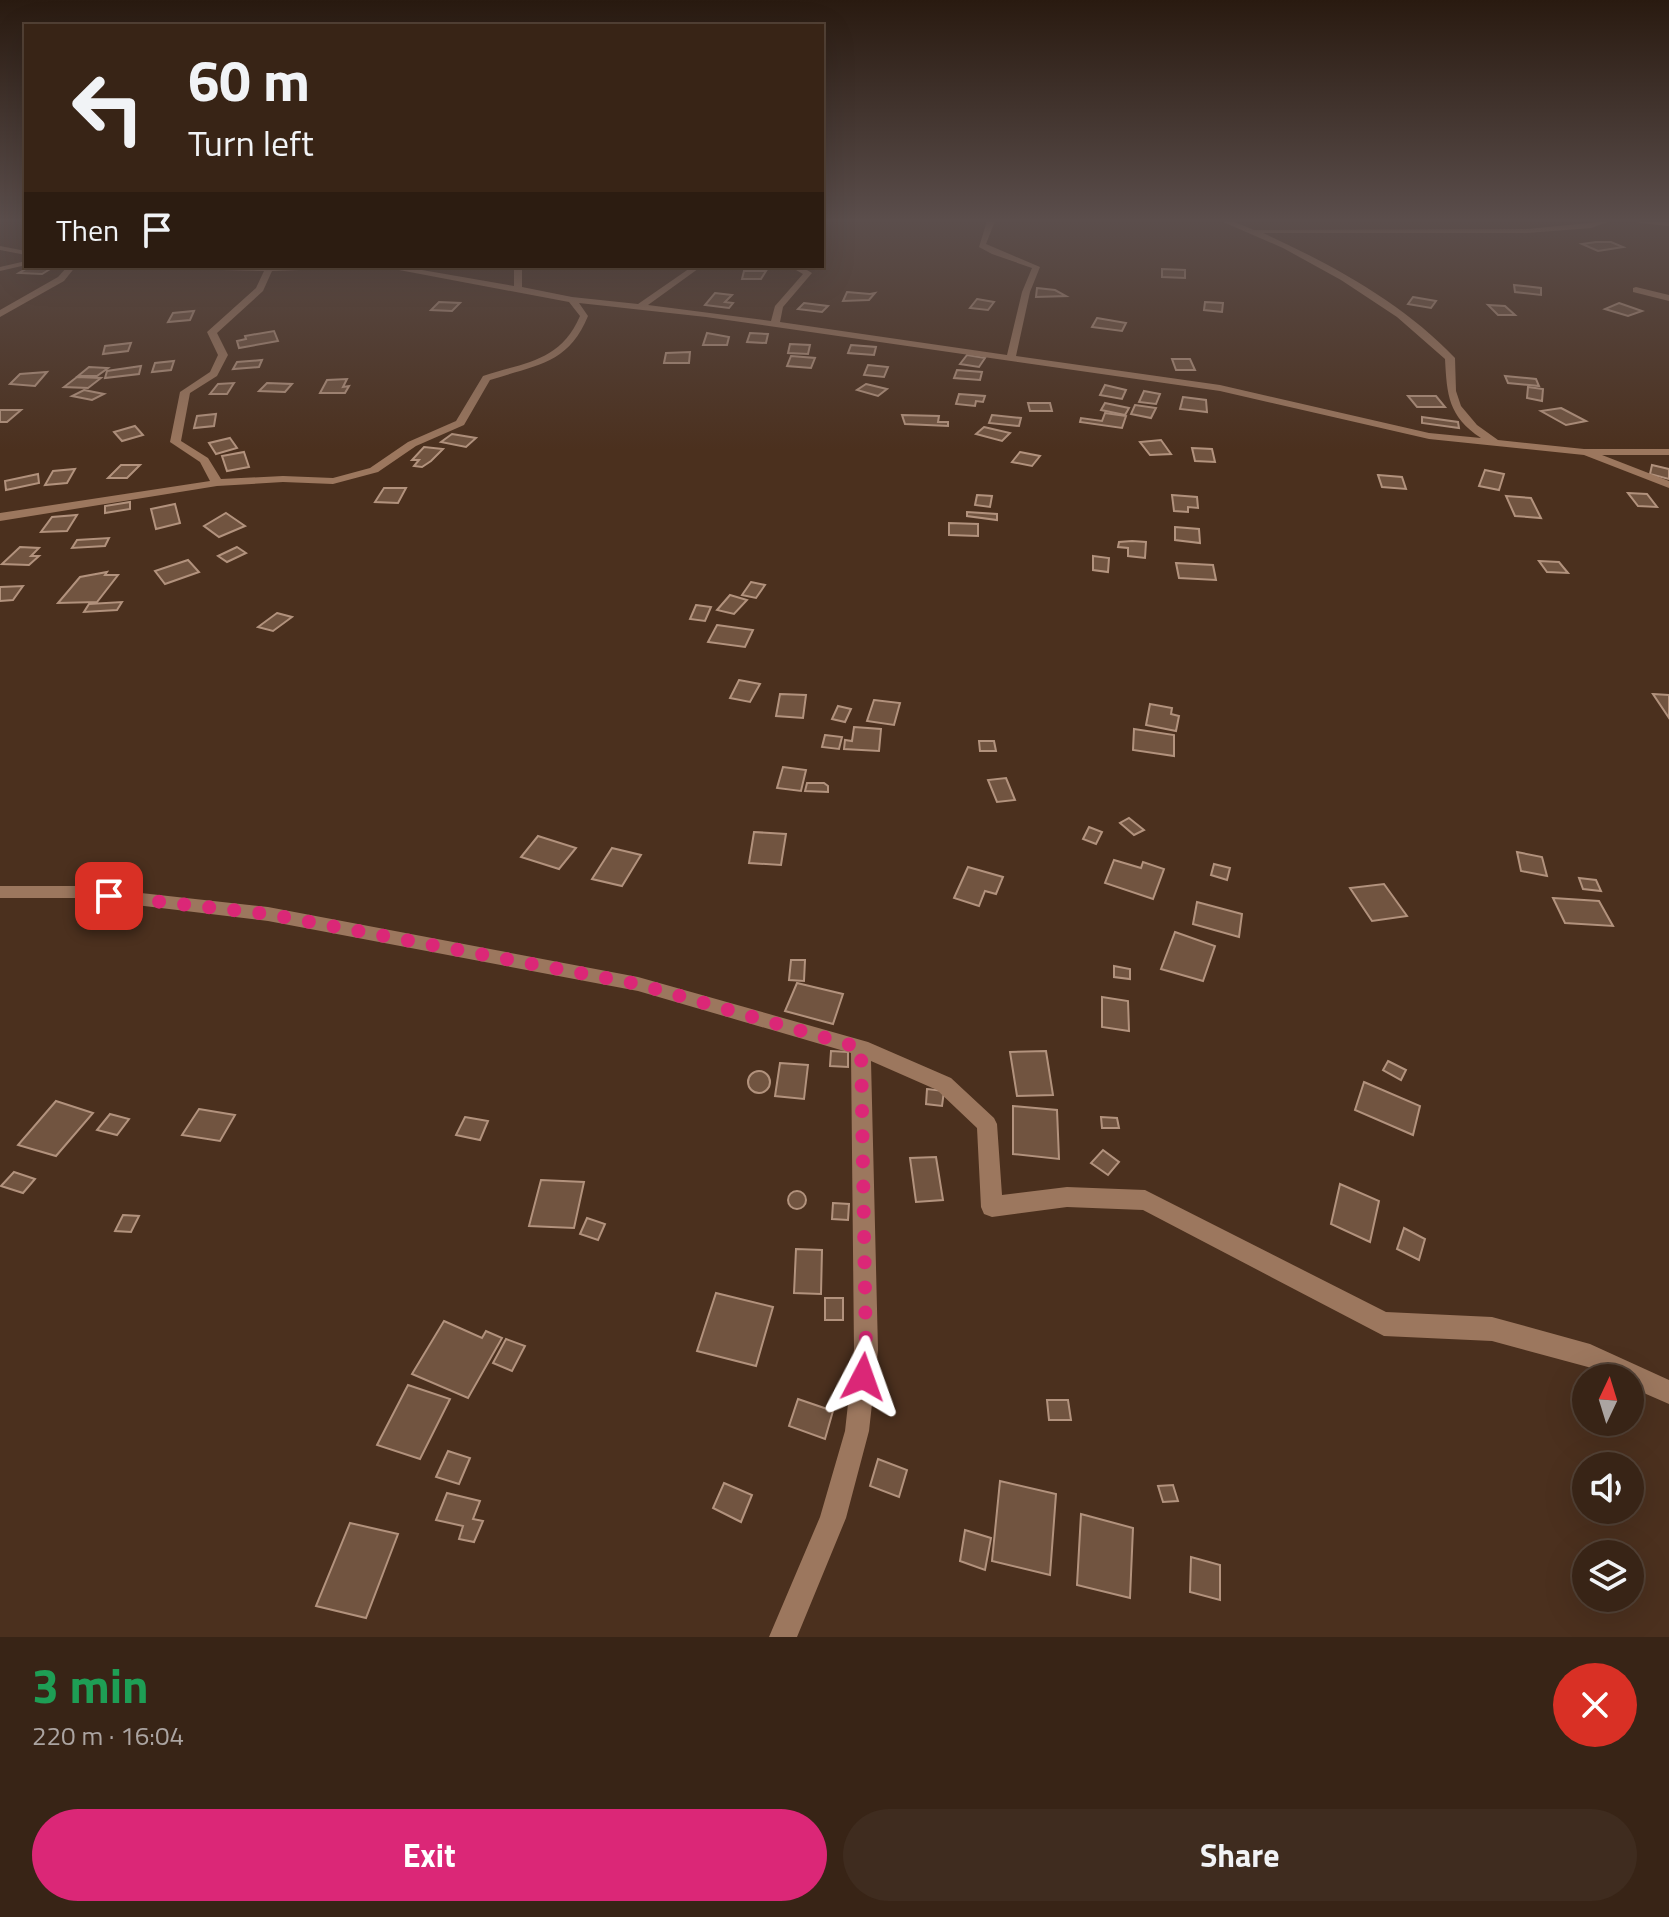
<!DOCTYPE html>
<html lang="en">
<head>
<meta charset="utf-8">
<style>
	:root { --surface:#382416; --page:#3f2c1f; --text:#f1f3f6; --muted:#aba4a1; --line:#524135; --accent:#db2777 }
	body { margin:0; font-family:"Titillium Web",sans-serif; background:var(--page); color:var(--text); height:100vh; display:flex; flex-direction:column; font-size:30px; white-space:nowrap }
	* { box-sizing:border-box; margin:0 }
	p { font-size:26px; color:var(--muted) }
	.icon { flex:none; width:44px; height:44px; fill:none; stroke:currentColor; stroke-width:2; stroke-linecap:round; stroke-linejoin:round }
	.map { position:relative; height:1637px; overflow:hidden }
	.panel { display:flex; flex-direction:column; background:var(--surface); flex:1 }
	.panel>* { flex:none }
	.hud { position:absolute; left:24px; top:24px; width:800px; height:244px; border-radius:0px; box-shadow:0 8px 32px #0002,0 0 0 2px var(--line); background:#382416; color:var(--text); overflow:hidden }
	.needle { width:52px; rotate:4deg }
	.fabs { position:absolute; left:1572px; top:1364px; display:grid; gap:16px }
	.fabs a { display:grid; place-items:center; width:72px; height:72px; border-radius:50%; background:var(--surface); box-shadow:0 8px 32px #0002,0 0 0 2px var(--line); font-size:40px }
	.pin { position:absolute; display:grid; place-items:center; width:68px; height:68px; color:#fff; margin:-34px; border-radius:16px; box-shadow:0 4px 12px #0006 }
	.me { position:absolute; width:88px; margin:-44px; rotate:4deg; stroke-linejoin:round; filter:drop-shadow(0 0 6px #0008) }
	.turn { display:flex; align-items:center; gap:28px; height:168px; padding:0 32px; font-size:36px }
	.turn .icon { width:104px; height:104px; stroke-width:2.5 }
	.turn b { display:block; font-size:56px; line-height:68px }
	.then { display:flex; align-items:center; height:76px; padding:0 32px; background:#0003; gap:16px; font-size:30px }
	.round { display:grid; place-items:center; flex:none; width:84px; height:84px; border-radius:42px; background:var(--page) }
	.summary { display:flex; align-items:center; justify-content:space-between; height:136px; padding:0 32px }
	h1 { font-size:48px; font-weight:700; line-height:60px; color:#1e9e55 }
	.action { display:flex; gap:16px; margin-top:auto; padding:16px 32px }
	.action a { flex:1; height:92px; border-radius:48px; background:var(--accent); color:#fff; font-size:32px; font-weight:700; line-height:92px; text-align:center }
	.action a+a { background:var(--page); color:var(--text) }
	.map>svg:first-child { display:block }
</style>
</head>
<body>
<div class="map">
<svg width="1669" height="1637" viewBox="0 0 1669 1637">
	<rect width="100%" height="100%" fill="#4b301e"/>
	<g fill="#715440" stroke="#b2927d" stroke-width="2">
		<path d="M1596 242H1611L1623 247 1598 251 1582 244Z"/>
		<path d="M31 266H55L42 274 19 273Z"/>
		<path d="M1162 269 1185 270V278L1162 277Z"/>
		<path d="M744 271H766L761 279H742Z"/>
		<path d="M1514 285 1541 288V295L1515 292Z"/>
		<path d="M1037 288 1055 290 1066 296 1036 297Z"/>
		<path d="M847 292 870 294 875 293 869 300 843 301Z"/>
		<path d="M715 293 732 295 725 302 733 303 729 308 705 305Z"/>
		<path d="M1413 297 1436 301 1431 308 1408 304Z"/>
		<path d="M977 299 994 302 988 310 970 308Z"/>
		<path d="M439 302 460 303 452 311 431 310Z"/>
		<path d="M1205 302 1223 303 1222 312 1204 310Z"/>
		<path d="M804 303 828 306 822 312 798 309Z"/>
		<path d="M1619 303 1642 311 1628 316 1605 309Z"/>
		<path d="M1488 305 1505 306 1515 315H1498Z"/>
		<path d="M194 311 190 320 168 322 173 313Z"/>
		<path d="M1097 318 1126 323 1122 331 1092 327Z"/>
		<path d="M274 331 278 341 239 348 237 341 246 339 245 336Z"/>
		<path d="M707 333 729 337 727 345H703Z"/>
		<path d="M750 333 768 334 766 343 747 342Z"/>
		<path d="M131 343 128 351 103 354 105 346Z"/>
		<path d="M790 344 810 345 808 354 788 353Z"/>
		<path d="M851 345 876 347 874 355 848 353Z"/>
		<path d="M690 352 689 363H664L666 353Z"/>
		<path d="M967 355 985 358 979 367 960 364Z"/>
		<path d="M791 356 815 358 811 368 787 366Z"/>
		<path d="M1172 359H1190L1195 370H1176Z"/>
		<path d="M262 360 259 367 233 369 237 362Z"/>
		<path d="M174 361 171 370 152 372 155 363Z"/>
		<path d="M868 365 888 367 884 377 864 375Z"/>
		<path d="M141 366 139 374 105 378 107 371Z"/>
		<path d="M89 367 108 368 97 376H78Z"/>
		<path d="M957 370 982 372 980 380 954 378Z"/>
		<path d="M47 372 35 386 10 384 20 374Z"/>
		<path d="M1505 376 1536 379 1539 386 1508 383Z"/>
		<path d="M77 377 101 378 88 388 64 387Z"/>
		<path d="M347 379 343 387 349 386 345 393H320L327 380Z"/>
		<path d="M234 383 227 394H210L218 384Z"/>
		<path d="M267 383 292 384 285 392 259 391Z"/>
		<path d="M866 384 887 389 878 396 857 390Z"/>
		<path d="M1105 385 1126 390 1122 399 1100 395Z"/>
		<path d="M1528 387 1543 389 1542 401 1527 398Z"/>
		<path d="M84 390 104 394 92 400 72 396Z"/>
		<path d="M1144 391 1160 394 1156 404 1139 402Z"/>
		<path d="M959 394 985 396 983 402 976 401 975 406 956 404Z"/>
		<path d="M1408 396H1436L1445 407H1417Z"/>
		<path d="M1183 397 1206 400 1207 412 1180 409Z"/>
		<path d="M1028 403H1050L1052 411H1030Z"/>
		<path d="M1105 403 1129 408 1125 415 1101 410Z"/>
		<path d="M1135 405 1156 408 1151 418 1131 414Z"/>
		<path d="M1561 408 1586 421 1566 425 1541 411Z"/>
		<path d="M0 410H21L7 422H0Z"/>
		<path d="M1105 413 1126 416 1122 428 1080 422 1081 418 1102 421Z"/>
		<path d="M216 414 214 426 194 428 197 416Z"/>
		<path d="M902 415 939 416 938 422H948V426L905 424Z"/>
		<path d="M992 415 1021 418 1019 426 989 423Z"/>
		<path d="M1422 417 1458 422 1459 428 1422 423Z"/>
		<path d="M135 426 143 435 122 441 114 432Z"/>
		<path d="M984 427 1010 433 1002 441 976 434Z"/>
		<path d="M452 434 476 438 466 447 441 442Z"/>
		<path d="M230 438 237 448 216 454 209 443Z"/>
		<path d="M1161 440 1171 454 1150 455 1140 442Z"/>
		<path d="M424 447 443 449 431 461 422 467 414 466 419 460H412Z"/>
		<path d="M1192 448 1212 449 1215 462 1195 461Z"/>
		<path d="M244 452 249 467 227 471 222 456Z"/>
		<path d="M1020 452 1040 456 1032 466 1012 462Z"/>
		<path d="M121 465H140L127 478H108Z"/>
		<path d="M1652 465 1669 469V479L1650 474Z"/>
		<path d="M75 469 67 483 45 485 53 471Z"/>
		<path d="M1485 470 1504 474 1499 490 1479 486Z"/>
		<path d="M38 474 39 483 6 490 5 481Z"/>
		<path d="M1378 475 1402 477 1406 489 1382 487Z"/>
		<path d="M384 488H406L398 503 375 502Z"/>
		<path d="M1628 493 1647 494 1657 507 1638 506Z"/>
		<path d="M977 495 992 496 990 507 975 505Z"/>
		<path d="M1172 495 1197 497 1198 508 1188 507V512L1174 511Z"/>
		<path d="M1506 496 1531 498 1541 518 1515 516Z"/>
		<path d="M130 502V509L105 513V506Z"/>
		<path d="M175 504 180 523 156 529 151 509Z"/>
		<path d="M967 512 997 514V520L967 516Z"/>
		<path d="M226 513 245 526 219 537 204 526Z"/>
		<path d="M77 515 67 531 41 532 52 517Z"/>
		<path d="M949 523 978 524V536L949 535Z"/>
		<path d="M1175 527 1199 529 1200 543 1175 540Z"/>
		<path d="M109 538 105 546 72 548 77 540Z"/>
		<path d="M1132 541 1146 542 1145 558 1128 556V548L1118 547 1119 542Z"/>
		<path d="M20 547 39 548 31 556H39L29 565 2 564Z"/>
		<path d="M237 547 246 553 227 562 218 556Z"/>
		<path d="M1093 556 1109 558 1108 572 1093 570Z"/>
		<path d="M188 560 199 572 165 584 155 571Z"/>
		<path d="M1539 561 1559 562 1568 573 1547 572Z"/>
		<path d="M1176 563 1213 565 1216 580 1179 578Z"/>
		<path d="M107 572 105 575H118L97 602 58 603 80 577Z"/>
		<path d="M751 582 765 585 756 598 742 595Z"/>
		<path d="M23 586 13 600 0 601V587Z"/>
		<path d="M730 595 747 600 734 614 717 610Z"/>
		<path d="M122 602 117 610 84 612 89 604Z"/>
		<path d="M696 605 711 607 705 621 690 619Z"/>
		<path d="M277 613 292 617 273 631 258 627Z"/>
		<path d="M717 625 753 630 745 647 708 642Z"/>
		<path d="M739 680 760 684 750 702 730 698Z"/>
		<path d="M780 694 806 695 803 718 776 716Z"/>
		<path d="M1653 694 1669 695V718Z"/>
		<path d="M874 700 900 703 894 725 867 721Z"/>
		<path d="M1150 704 1172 708 1171 714 1179 716 1176 731 1146 725Z"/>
		<path d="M838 706 851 709 845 722 832 719Z"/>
		<path d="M854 727 881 729 879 751 844 749 845 740 852 741Z"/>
		<path d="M1134 729 1174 735V756L1133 750Z"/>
		<path d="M825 735 842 737 839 749 822 747Z"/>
		<path d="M979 741H994L996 751H980Z"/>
		<path d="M783 767 806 770 801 791 777 788Z"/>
		<path d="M1006 778 1015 800 997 802 988 780Z"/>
		<path d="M807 783H824L828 786V792L805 791Z"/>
		<path d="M1129 818 1144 830 1134 835 1120 823Z"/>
		<path d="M1089 827 1102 832 1096 844 1083 839Z"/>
		<path d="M754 832 786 834 781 865 749 863Z"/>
		<path d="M538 836 576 848 559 869 521 857Z"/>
		<path d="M612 848 641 855 622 886 592 879Z"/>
		<path d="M1517 852 1542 857 1547 876 1521 871Z"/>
		<path d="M1114 860 1141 868 1143 862 1164 869 1153 899 1105 883Z"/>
		<path d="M1214 864 1230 868 1227 880 1211 875Z"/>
		<path d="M968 867 1003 877 996 894 985 891 979 906 954 898Z"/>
		<path d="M1579 878 1596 880 1601 891 1583 889Z"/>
		<path d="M1384 884 1407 916 1372 921 1350 888Z"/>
		<path d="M1553 898 1599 901 1613 926 1565 923Z"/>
		<path d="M1197 902 1242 914 1239 937 1193 924Z"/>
		<path d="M1175 932 1215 946 1203 981 1161 969Z"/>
		<path d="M791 960H805L804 981 789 980Z"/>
		<path d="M1114 966 1130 969V979L1114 977Z"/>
		<path d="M797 983 843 994 833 1024 785 1011Z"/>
		<path d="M1102 997 1128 1001 1129 1031 1102 1027Z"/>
		<path d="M831 1051 848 1052V1067L830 1066Z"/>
		<path d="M1046 1051 1053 1095 1017 1096 1010 1052Z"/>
		<path d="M1388 1061 1406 1070 1401 1080 1383 1070Z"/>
		<path d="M780 1063 808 1065 804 1099 775 1096Z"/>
		<circle cx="759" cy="1082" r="11"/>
		<path d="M1364 1082 1420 1106 1413 1135 1355 1110Z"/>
		<path d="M927 1089 944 1091 942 1106 926 1104Z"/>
		<path d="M56 1101 93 1113 56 1156 18 1145Z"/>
		<path d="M1013 1106 1057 1110 1059 1159 1013 1154Z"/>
		<path d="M199 1109 235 1115 220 1141 182 1135Z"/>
		<path d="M110 1114 129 1119 117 1135 97 1130Z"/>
		<path d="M465 1117 488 1121 480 1140 456 1135Z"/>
		<path d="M1101 1117 1117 1118 1119 1128H1102Z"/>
		<path d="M1103 1150 1119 1162 1108 1175 1091 1163Z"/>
		<path d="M936 1157 943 1200 916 1202 910 1158Z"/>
		<path d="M14 1172 35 1179 23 1193 1 1186Z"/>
		<path d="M541 1180 584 1182 574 1228 529 1226Z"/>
		<path d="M1340 1184 1379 1201 1370 1242 1331 1224Z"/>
		<circle cx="797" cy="1200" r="9"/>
		<path d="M833 1203 849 1204 848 1220 832 1219Z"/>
		<path d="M123 1215 139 1216 131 1232 115 1231Z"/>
		<path d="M587 1218 605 1224 598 1240 580 1234Z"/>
		<path d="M1404 1228 1425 1239 1419 1260 1397 1249Z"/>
		<path d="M796 1249 822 1250 821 1294 794 1293Z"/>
		<path d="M716 1293 773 1307 756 1366 697 1351Z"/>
		<rect x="825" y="1298" width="18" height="22"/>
		<path d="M444 1321 482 1338 486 1331 502 1338 468 1398 412 1374Z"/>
		<path d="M506 1339 525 1346 512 1371 493 1363Z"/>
		<path d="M408 1385 450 1399 420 1459 377 1445Z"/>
		<path d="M798 1399 833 1411 825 1439 789 1426Z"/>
		<path d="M1047 1400H1068L1071 1420H1049Z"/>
		<path d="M448 1451 470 1458 459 1484 436 1477Z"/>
		<path d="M878 1459 907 1470 899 1497 870 1486Z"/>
		<path d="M1000 1481 1056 1494 1050 1575 992 1561Z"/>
		<path d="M724 1483 752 1495 741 1522 713 1508Z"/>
		<path d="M1173 1485 1178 1501 1163 1502 1158 1486Z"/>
		<path d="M447 1493 480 1501 473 1519 483 1521 474 1542 459 1539 463 1526 436 1520Z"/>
		<path d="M1081 1514 1133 1528 1130 1598 1077 1585Z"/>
		<path d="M350 1523 398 1534 366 1618 316 1606Z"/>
		<path d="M965 1530 991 1538 985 1570 960 1561Z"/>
		<path d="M1191 1557 1220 1565V1600L1190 1592Z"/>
	</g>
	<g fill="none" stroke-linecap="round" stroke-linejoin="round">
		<g fill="#9c775e" fill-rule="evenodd">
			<path d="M987 221H995L986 244 1040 267 1030 292 1016 356 1220 385 1429 433 1481 438C1448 416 1447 395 1445 359L1397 317 1341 280 1283 248 1221 221H1232L1254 230 1527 229 1610 221 1591 228 1527 233H1263C1331 264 1403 303 1455 358L1456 391 1461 406 1477 425 1498 440 1584 449H1669V455H1602L1669 481V488L1584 455 1429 439 1220 391 706 317 579 303 588 316C568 365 535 365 490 380L464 425 416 446 378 472 333 484 283 482 217 486 0 521V513L210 481 200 462 170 442 180 392 210 372 218 355 207 332 256 288 264 271 132 268 128 266H358L354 268 272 271 263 291 217 333 228 355 217 376 190 393 181 441 208 458 221 479 283 476 333 478 370 468 408 442 456 421 483 376C525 362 560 362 580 316L569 302 378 266H399L514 286V266H522V287L572 297 638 304 693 266H702L648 305 771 321 775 306 803 274 789 266H800L812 273 783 307 780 322 1007 355 1022 292 1032 268 992 254 979 247Z"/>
			<path d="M1636 221 1669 222V226L1640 223Z"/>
			<path d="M0 246 26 251V255L0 250Z"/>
			<path d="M26 261V265L0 271V267Z"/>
			<path d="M68 266H76L64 281 0 317V310L58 277Z"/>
			<path d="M1636 287 1669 295V301L1633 292V288Z"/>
			<path d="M0 886H78L268 907 638 977 868 1042 951 1078 994 1118 997 1124 1002 1195 1067 1187 1145 1190 1386 1312 1492 1317 1590 1344 1669 1380V1404L1630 1387V1378H1611L1588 1367 1492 1341 1384 1336 1143 1210 1067 1207 992 1217 984 1214 981 1207 977 1128 937 1090 871 1061 878 1350 869 1431 846 1518 797 1637H769L820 1517 845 1431 854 1350 851 1053 638 991 268 921 78 898H0Z"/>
		</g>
	</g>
	<linearGradient id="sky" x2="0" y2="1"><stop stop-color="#291a10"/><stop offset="0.49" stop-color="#5b4e4c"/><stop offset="1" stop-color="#5b4e4c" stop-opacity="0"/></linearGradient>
	<rect width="1669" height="450" fill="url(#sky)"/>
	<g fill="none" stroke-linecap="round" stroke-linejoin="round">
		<path stroke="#db2777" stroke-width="14" stroke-dasharray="0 25.2" d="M109 896 268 914 638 984 861 1048 866 1350 863 1377"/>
	</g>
</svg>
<div class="fabs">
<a><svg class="needle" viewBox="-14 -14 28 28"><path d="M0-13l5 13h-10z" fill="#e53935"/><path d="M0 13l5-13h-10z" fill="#aba4a1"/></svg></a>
<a><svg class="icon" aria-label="sound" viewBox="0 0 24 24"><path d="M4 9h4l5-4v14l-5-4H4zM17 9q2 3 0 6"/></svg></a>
<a><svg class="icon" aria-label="layers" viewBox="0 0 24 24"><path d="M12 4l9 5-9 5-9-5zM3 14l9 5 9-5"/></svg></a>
</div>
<div class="pin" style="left:109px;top:896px;background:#d93025"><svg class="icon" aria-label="arrive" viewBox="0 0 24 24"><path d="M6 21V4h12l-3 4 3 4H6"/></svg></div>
<svg class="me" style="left:863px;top:1377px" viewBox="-20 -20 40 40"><path d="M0-17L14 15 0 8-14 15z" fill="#db2777" stroke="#fff" stroke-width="4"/></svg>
<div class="hud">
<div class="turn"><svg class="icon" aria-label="left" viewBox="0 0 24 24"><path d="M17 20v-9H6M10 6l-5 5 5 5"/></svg><div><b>60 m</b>Turn left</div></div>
<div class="then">Then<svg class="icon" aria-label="arrive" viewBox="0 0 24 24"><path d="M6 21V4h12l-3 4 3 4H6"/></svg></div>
</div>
</div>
<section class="panel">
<div class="summary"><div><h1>3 min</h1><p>220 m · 16:04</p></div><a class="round" style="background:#d93025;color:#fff"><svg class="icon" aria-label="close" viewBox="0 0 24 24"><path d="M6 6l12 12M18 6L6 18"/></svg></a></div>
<div class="action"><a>Exit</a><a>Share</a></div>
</section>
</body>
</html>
